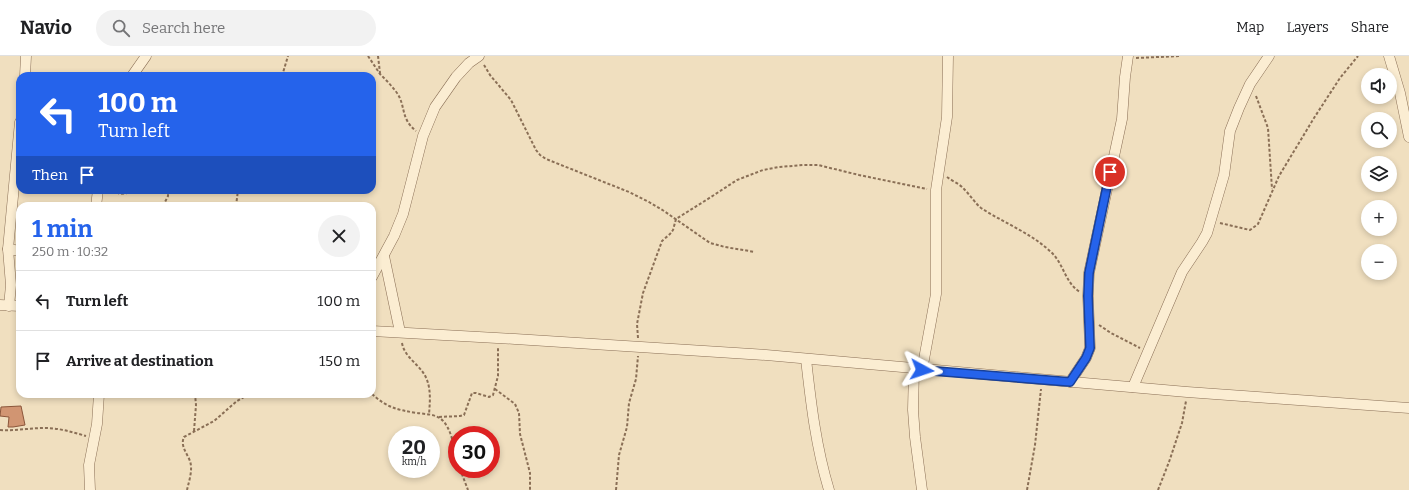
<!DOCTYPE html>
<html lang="en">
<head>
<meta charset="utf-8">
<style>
	:root { --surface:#fff; --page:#f2f2f2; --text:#202124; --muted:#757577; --line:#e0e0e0; --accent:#2563eb }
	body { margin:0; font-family:Bitter,serif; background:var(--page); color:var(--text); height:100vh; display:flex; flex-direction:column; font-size:15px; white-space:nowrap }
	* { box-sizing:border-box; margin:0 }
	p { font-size:13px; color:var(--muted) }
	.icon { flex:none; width:22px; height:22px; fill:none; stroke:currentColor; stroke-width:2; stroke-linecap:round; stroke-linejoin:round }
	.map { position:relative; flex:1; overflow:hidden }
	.panel { position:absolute; left:16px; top:146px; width:360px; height:196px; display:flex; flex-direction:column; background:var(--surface); border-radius:12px; box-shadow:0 2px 6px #0003 }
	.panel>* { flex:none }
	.banner { position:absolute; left:16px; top:16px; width:360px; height:122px; border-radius:12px; box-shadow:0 2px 6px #0003; background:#2563eb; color:#fff; overflow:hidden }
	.buttons { position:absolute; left:1361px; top:12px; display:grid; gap:8px }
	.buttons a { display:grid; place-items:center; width:36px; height:36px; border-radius:50%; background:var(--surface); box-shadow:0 2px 6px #0003; font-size:20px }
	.speed { position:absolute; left:388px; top:370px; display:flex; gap:8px; font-size:20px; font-weight:700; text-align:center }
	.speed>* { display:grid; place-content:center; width:52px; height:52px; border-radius:50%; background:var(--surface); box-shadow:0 2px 6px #0003; line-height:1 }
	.speed small { font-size:10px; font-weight:400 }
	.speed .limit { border:6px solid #d22; background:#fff; color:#111 }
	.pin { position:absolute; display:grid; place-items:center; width:34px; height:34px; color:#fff; margin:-17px; border:2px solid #fff; border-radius:50%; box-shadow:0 1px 4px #0007 }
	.me { position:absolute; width:44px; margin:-22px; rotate:95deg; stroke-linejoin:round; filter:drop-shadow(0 0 3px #0008) }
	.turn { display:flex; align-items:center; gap:14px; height:84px; padding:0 16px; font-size:18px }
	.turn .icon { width:52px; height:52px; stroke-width:2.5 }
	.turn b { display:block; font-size:28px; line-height:34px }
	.then { display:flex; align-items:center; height:38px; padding:0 16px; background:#0003; gap:8px; font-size:15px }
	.round { display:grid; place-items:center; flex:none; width:42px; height:42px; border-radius:21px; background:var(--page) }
	.overview { display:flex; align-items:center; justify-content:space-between; height:68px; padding:0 16px }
	h1 { font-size:24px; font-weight:700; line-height:30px; color:var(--accent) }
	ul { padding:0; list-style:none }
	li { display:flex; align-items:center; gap:12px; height:60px; padding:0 16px; border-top:1px solid var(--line) }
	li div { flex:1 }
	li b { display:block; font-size:15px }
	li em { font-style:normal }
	header { display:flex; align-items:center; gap:24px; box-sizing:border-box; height:56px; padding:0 20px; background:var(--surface); border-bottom:1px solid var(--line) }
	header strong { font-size:19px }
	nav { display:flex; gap:22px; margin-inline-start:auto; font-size:14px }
	.search { width:280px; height:36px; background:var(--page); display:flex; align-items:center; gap:10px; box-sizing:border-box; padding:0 14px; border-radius:22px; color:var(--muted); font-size:15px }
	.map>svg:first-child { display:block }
</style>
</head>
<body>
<header>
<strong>Navio</strong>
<div class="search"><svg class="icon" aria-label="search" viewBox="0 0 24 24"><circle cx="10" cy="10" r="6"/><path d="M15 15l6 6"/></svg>Search here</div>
<nav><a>Map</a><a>Layers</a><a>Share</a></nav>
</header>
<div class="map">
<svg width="1409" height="434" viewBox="0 0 1409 434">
	<rect width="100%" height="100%" fill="#f0dfbf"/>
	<path fill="#d19572" stroke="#8b563a" d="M21 350 25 369 13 371H8L9 361 0 360 1 351Z"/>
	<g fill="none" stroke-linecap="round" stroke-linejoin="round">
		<g stroke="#8a6f56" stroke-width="11">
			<g id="street">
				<path d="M1389 0 1400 37 1409 81"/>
				<path d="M25 20 26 0"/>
				<path d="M132 20 146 0"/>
				<path d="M96 150 98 134"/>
				<path d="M8 193 20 195"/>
				<path d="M384 200 400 276"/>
				<path d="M372 221 394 180 403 158 423 80 435 51 456 21 469 7 479 0"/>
				<path d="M0 249 20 250"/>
				<path d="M9 250 11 229 8 193 20 66"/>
				<path d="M372 275 515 283 766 299 1187 336 1409 352"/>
				<path d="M806 303C811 348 816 391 829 434"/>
				<path d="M914 313 913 354 915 381 922 434"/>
				<path d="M922 314 936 238V134L947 61 948 0"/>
				<path d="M1070 326 1086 302 1090 292 1088 240 1089 217 1122 63 1125 21 1128 0"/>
				<path d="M1133 331 1182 216 1202 186 1207 177 1224 119 1230 75 1239 52 1250 28 1269 0"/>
				<path d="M90 434 89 409 97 368 99 338"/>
			</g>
		</g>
		<g stroke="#8a6f56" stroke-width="2" stroke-dasharray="3 2" stroke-linecap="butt">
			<path d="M368 0C372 6 376 12 380 18 386 24 392 30 397 37 406 50 400 62 416 75"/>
			<path d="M378 0 380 17"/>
			<path d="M1136 2 1181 0"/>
			<path d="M484 9 490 19 511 44 536 94 540 99 546 103 629 136 649 146 664 155 710 187 725 191 755 196"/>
			<path d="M282 20 288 0"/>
			<path d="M1256 40 1268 72 1272 133"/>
			<path d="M947 121C952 125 960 128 964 133 970 139 975 147 981 152 1004 167 1031 177 1051 196 1064 208 1065 227 1080 236"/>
			<path d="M112 134 120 138 148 134"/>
			<path d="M163 150 168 140V134"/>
			<path d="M236 150 238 134"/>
			<path d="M1220 167 1250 174 1258 168 1279 120 1314 62 1340 22 1358 0"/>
			<path d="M1099 269 1111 277 1140 292"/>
			<path d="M638 282 637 268 643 237 662 185 670 178 673 174 676 163 711 141 737 124 763 114 779 111 803 109H818L859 119 927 133"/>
			<path d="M402 287C404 299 415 306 422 315 432 328 430 344 429 359"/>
			<path d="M495 333 515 348 519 357 520 378 530 417V434"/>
			<path d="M372 338C386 351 397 354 417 357 424 358 435 358 441 363 451 371 454 390 457 403"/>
			<path d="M439 361 460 360 464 359 472 337H476L489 341 493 339 498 320V291"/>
			<path d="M0 374C15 375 30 372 45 372 59 372 72 376 86 380"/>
			<path d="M194 375 196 349 195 338"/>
			<path d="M460 413 468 434"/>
			<path d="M187 434C189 425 193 414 190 405 187 397 180 390 184 381L214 365 237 345 249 338"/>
			<path d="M616 434 619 399 627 371 629 347 636 323 638 300"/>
			<path d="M1027 434 1035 389 1041 333"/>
			<path d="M1158 434 1169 406 1182 367 1186 345"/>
		</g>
		<use href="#street" stroke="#fbedd2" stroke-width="10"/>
	</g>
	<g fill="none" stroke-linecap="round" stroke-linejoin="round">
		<g stroke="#184099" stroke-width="10">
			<path id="route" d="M922 314 1070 326 1086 302 1090 292 1088 240 1089 217 1110 116"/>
		</g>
		<use href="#route" stroke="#2563eb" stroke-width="7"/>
	</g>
</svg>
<div class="buttons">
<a><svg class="icon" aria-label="sound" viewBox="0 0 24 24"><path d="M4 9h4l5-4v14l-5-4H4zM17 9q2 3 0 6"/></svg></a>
<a><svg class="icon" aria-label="search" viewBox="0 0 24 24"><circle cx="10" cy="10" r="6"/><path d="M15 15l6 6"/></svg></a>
<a><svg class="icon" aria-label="layers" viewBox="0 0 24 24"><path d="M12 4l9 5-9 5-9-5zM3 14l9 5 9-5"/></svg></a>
<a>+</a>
<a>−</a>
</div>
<div class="speed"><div>20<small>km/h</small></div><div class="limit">30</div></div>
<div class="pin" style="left:1110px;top:116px;background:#d93025"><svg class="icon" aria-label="arrive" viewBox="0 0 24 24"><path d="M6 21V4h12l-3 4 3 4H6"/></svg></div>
<svg class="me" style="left:922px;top:314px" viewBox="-20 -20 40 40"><path d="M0-17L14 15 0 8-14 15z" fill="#2563eb" stroke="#fff" stroke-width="4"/></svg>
<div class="banner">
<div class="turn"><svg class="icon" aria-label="left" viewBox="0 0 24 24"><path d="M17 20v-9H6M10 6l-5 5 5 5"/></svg><div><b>100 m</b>Turn left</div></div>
<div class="then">Then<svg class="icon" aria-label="arrive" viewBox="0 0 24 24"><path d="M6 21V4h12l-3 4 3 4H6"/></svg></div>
</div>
<section class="panel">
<div class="overview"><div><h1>1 min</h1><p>250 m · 10:32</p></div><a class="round"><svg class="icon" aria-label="close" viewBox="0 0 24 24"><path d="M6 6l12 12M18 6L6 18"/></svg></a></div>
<ul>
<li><svg class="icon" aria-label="left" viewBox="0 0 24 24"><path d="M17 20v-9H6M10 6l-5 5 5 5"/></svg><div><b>Turn left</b></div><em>100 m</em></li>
<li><svg class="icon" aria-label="arrive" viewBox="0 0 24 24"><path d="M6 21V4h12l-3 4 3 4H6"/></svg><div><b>Arrive at destination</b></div><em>150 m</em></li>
</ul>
</section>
</div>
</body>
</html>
